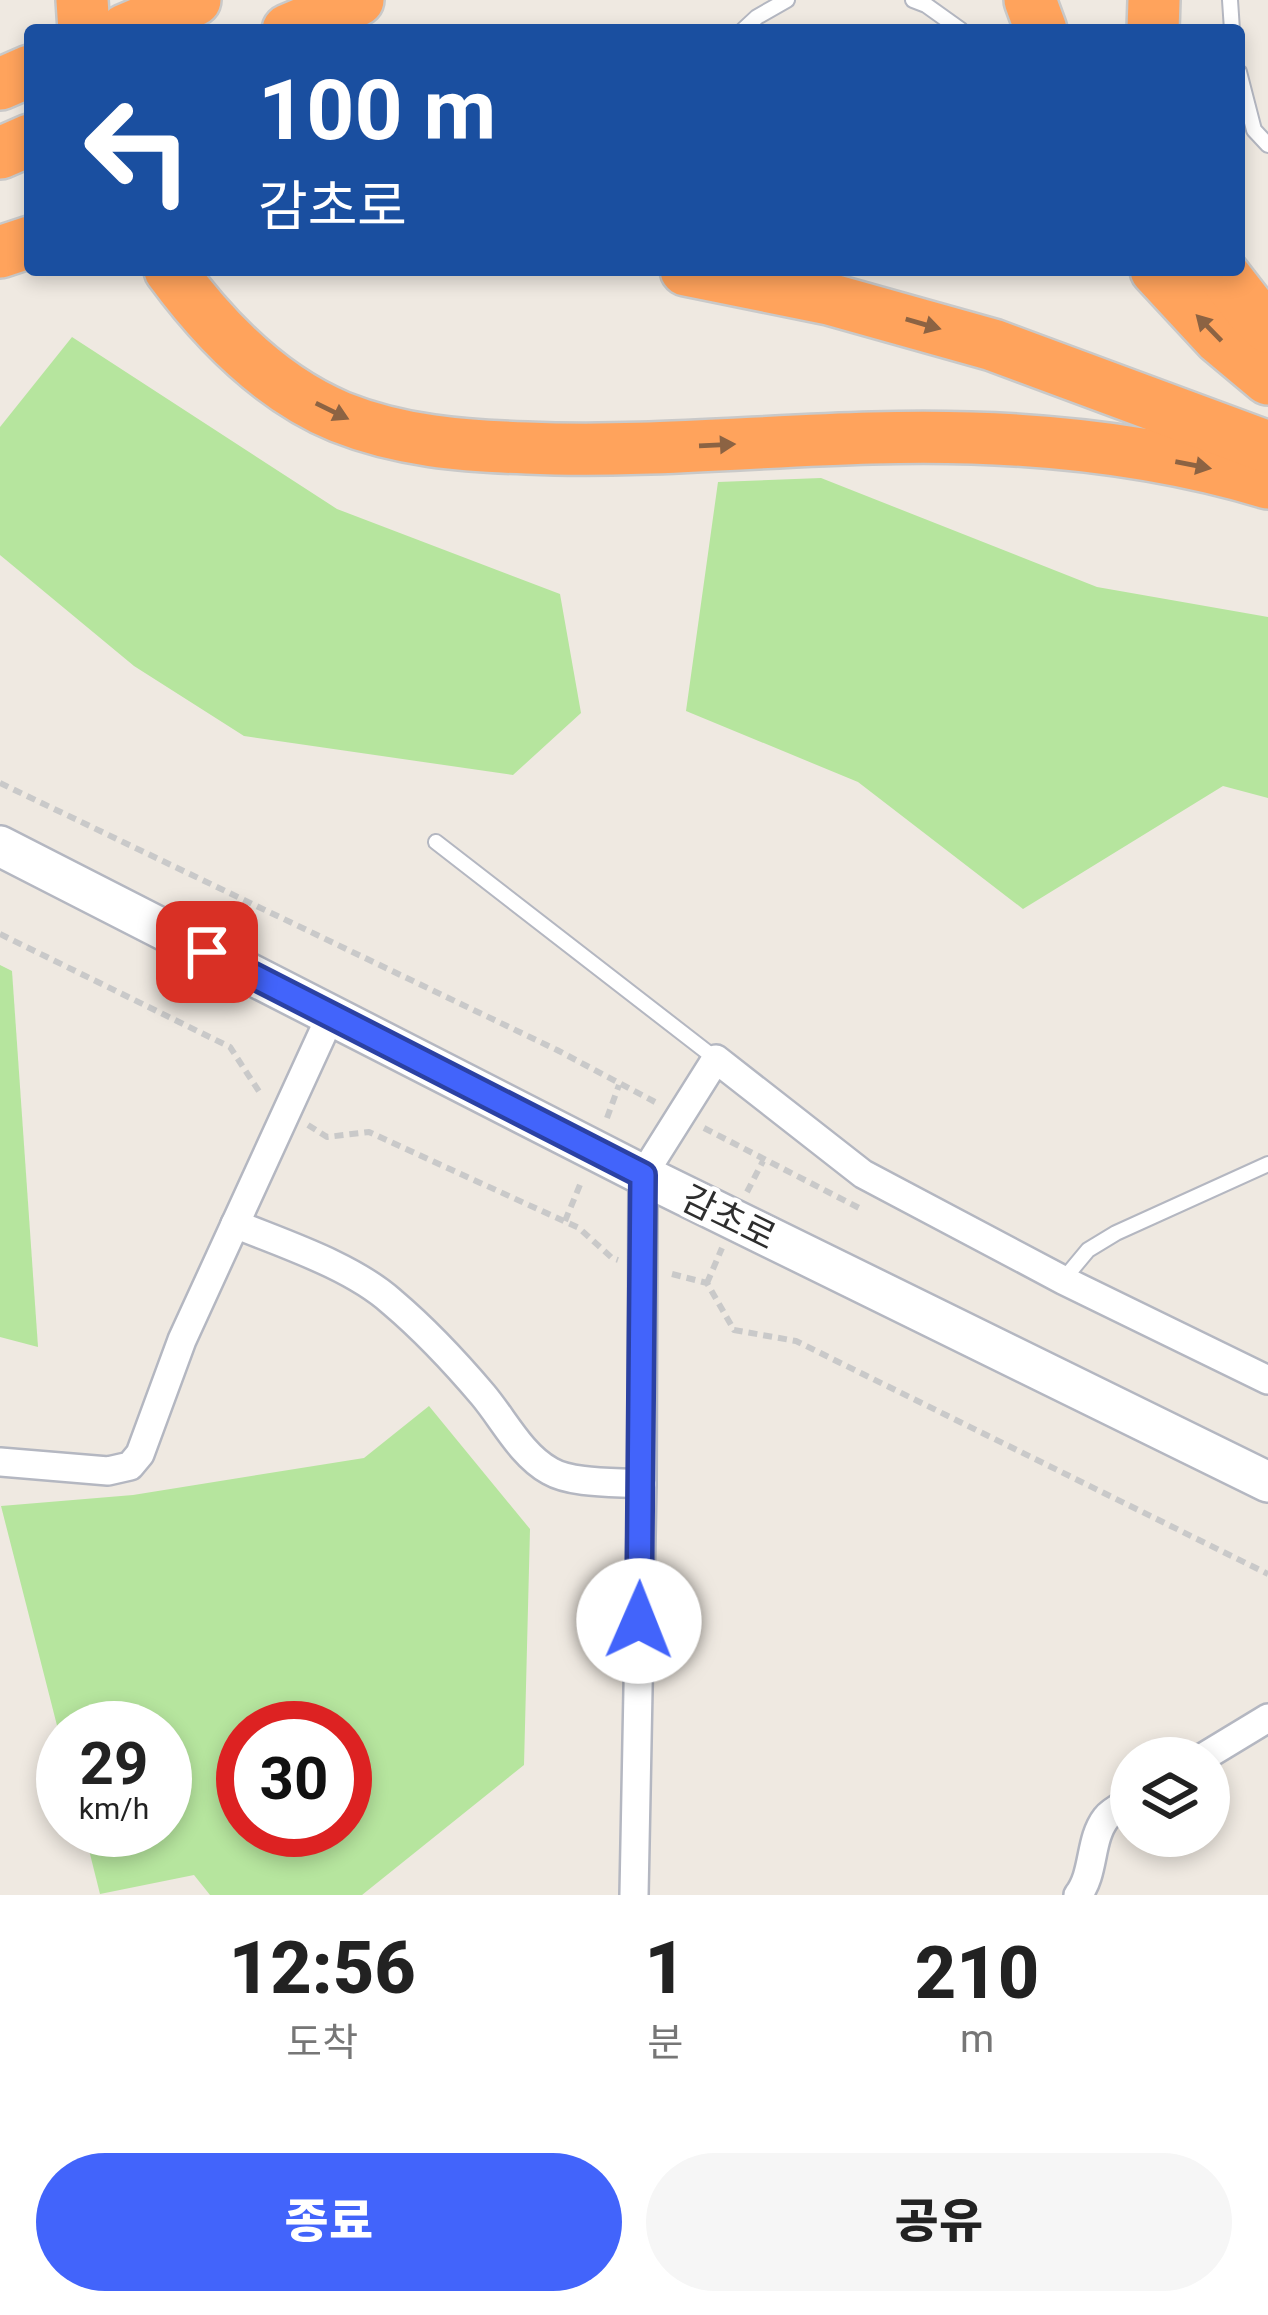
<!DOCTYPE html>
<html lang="ko">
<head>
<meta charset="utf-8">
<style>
	:root { --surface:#fff; --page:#f6f6f6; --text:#222; --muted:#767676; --accent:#4264fb }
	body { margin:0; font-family:Roboto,"Noto Sans KR",sans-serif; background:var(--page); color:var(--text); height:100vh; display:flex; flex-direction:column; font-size:45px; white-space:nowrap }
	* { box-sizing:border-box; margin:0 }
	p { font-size:39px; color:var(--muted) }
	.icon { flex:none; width:66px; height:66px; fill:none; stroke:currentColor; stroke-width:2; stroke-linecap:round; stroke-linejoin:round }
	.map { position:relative; height:1895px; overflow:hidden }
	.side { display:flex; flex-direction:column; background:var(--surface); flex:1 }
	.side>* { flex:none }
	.top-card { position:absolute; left:24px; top:24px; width:1221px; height:252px; border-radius:12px; box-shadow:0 6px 18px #0003; background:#1a4fa0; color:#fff; overflow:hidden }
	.buttons { position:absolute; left:1110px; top:1737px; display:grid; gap:24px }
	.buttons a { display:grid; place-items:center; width:120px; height:120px; border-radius:50%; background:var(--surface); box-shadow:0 6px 18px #0003; font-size:60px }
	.speed { position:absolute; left:36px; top:1701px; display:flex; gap:24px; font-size:60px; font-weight:700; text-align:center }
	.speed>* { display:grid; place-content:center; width:156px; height:156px; border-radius:50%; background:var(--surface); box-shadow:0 6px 18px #0003; line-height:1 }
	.speed small { font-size:30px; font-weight:400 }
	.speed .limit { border:18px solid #d22; background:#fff; color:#111 }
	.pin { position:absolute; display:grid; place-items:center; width:102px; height:102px; color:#fff; margin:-51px; border-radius:24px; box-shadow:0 6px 18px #0006 }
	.me { position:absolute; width:132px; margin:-66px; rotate:1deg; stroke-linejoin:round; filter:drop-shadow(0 0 9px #0008) }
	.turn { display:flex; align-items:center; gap:42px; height:252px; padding:0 36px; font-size:54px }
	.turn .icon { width:156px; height:156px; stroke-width:2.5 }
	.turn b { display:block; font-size:84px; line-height:102px }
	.eta { display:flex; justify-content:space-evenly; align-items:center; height:204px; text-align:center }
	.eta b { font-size:72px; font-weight:800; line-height:84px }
	.primary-button { display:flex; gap:24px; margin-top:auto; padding:24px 36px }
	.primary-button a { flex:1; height:138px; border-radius:72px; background:var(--accent); color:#fff; font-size:48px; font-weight:800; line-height:138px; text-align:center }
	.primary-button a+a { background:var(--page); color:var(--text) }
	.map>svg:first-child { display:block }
</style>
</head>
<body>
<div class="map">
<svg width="1268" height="1895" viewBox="0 0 1268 1895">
	<rect width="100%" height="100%" fill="#efe9e1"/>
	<g fill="#b6e59e" fill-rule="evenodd">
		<path d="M72 337 337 509 560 594 581 713 513 775 244 736 134 666 0 555V427Z"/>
		<path d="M821 478 1097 587 1268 617V798L1223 786 1023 909 858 782 686 711 718 482Z"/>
		<path d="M0 965 12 971 38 1347 0 1337Z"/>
		<path d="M429 1406 530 1529 524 1765 362 1895H210L194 1875 100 1894 84 1830H165V1728H63V1749L1 1506 133 1495 364 1458ZM243 1728H345V1830H243Z"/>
	</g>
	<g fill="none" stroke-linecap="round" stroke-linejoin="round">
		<g stroke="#b4b7c1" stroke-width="18">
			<g id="service">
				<path d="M913 0 926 5 961 30"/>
				<path d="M1230 0 1232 30"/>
				<path d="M743 30 757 17 787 0"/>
				<path d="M1239 72 1254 130 1268 145"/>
				<path d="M436 842 716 1059"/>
				<path d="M1063 1280 1088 1250 1116 1233 1268 1164"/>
			</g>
		</g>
		<g stroke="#b4b7c1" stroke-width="32">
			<g id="minor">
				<path d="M235 1224C284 1244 352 1266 392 1302 425 1330 455 1362 483 1395 504 1420 521 1455 550 1471 572 1484 616 1482 642 1484"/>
				<path d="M0 1462 108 1471 130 1466 140 1454 182 1340 331 1015"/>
				<path d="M1202 1758 1268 1718"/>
				<path d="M634 1895 642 1484 643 1175 716 1059 863 1174 1063 1280 1268 1380"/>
				<path d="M1078 1895C1095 1873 1089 1840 1106 1818 1111 1811 1124 1805 1131 1801"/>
			</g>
		</g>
		<g stroke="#b4b7c1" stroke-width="44">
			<path id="secondary" d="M0 846 643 1175 1268 1482"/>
		</g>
		<g stroke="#c9c9c9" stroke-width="56">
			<g id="motorway">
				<path d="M82 0 84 30"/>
				<path d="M1030 0 1041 30"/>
				<path d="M125 30 195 0"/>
				<path d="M288 30 358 0"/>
				<path d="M1153 30 1154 0"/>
				<path d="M0 84 30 71"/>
				<path d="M0 153 30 140"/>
				<path d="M0 252 30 242"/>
				<path d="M170 270C214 330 270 388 340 417 400 441 462 446 527 448 642 453 757 441 872 438 1004 434 1142 445 1268 483"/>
				<path d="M686 270 829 299 993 345 1268 447"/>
				<path d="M1156 270 1219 338 1268 379"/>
				<path d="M1220 270 1251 310 1268 327"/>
			</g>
		</g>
		<g stroke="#c9c9c9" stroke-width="6" stroke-dasharray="9 6" stroke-linecap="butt">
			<path d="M0 783 557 1050 655 1102"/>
			<path d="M0 934 230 1047 262 1096"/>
			<path d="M607 1118 619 1085"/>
			<path d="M308 1125 327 1137 369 1132 579 1228 612 1258 618 1260"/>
			<path d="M704 1128 863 1210"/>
			<path d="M747 1192 763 1161"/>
			<path d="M565 1221 582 1180"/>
			<path d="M672 1274 707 1283 734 1330 796 1341 1268 1574"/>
			<path d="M707 1283 722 1248"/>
		</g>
		<use href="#service" stroke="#fff" stroke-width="14"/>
		<use href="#minor" stroke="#fff" stroke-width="27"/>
		<use href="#secondary" stroke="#fff" stroke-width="39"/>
		<use href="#motorway" stroke="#ffa35c" stroke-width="51"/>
	</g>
	<defs><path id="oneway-solid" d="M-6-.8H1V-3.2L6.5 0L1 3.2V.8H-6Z" transform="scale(3)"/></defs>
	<g fill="#8c6343">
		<use href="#oneway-solid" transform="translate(923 324) rotate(16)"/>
		<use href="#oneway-solid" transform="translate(1209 328) rotate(-134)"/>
		<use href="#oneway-solid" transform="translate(332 411) rotate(26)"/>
		<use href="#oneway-solid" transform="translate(717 445) rotate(-3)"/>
		<use href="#oneway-solid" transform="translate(1193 465) rotate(11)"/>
	</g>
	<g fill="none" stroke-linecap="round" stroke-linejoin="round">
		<g stroke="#2b41a3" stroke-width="30">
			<path id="route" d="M207 952 643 1175 639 1621"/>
		</g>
		<use href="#route" stroke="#4264fb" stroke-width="21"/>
	</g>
	<g text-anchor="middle" stroke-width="9" stroke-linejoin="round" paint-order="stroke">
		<g font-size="36" fill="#2e2e2e" stroke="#fff">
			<text transform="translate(729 1217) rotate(26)" y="13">감초로</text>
		</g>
	</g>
</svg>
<div class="buttons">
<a><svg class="icon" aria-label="layers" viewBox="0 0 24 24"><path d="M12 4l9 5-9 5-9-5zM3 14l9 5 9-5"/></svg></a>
</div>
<div class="speed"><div>29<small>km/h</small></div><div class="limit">30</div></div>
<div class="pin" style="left:207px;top:952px;background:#d93025"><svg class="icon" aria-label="arrive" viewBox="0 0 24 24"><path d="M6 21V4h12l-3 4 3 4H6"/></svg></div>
<svg class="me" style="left:639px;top:1621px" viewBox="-20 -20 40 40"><circle r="19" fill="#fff"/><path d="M0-13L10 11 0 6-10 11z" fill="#4264fb"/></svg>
<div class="top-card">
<div class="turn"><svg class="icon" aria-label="left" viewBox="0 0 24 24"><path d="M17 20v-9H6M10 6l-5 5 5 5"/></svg><div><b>100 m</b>감초로</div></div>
</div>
</div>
<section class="side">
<div class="eta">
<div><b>12:56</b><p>도착</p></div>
<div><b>1</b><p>분</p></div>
<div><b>210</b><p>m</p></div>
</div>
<div class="primary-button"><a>종료</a><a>공유</a></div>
</section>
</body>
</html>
